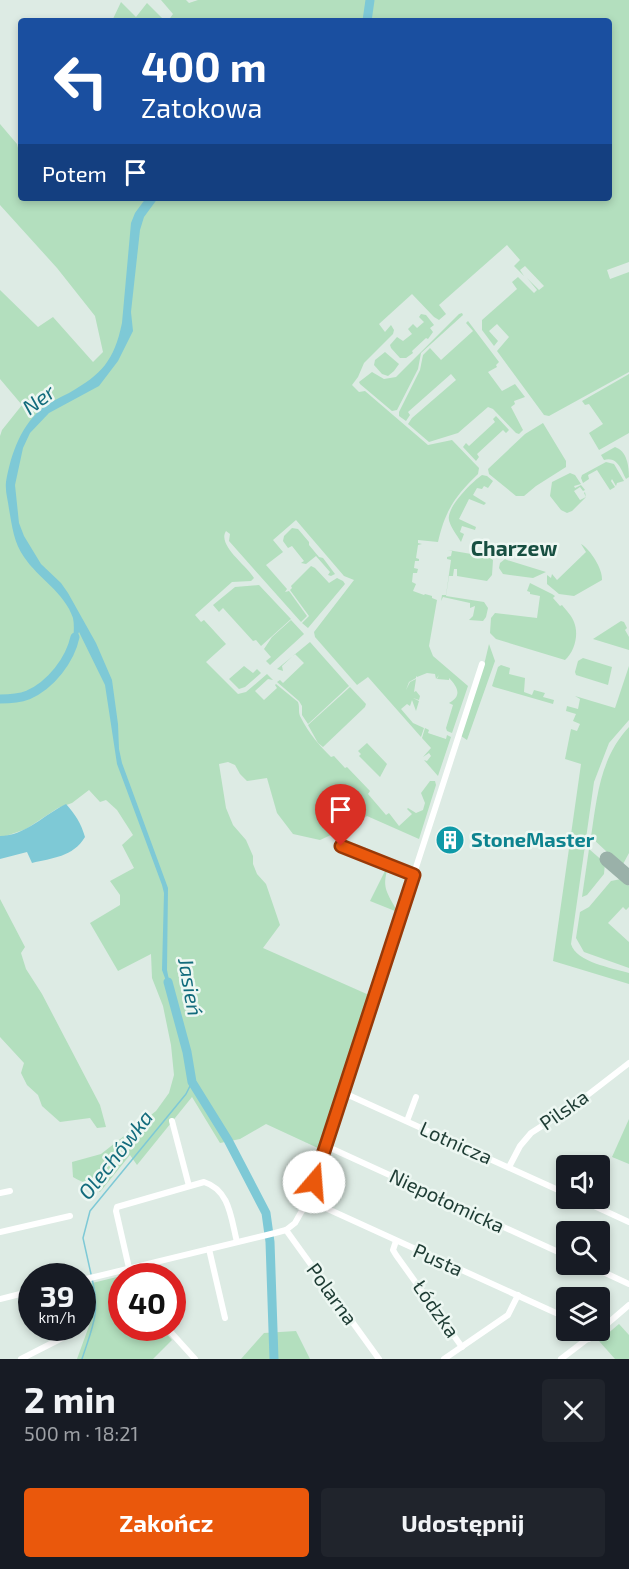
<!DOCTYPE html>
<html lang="pl">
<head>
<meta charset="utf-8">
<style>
	:root { --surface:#171b24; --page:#20242c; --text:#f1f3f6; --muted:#9ea1a6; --accent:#ea580c }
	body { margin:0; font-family:"Exo 2",sans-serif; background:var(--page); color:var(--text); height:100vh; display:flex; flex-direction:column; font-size:22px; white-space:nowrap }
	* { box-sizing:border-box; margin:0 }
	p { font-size:20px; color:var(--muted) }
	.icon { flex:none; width:33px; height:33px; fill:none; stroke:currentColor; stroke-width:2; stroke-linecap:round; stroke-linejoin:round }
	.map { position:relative; height:1359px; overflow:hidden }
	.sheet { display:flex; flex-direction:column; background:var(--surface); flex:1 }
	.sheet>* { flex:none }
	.top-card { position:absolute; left:18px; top:18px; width:594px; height:183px; border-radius:6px; box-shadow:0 3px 9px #0003; background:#1a4fa0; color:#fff; overflow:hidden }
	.buttons { position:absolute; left:556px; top:1155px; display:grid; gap:12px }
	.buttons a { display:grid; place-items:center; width:54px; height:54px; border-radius:6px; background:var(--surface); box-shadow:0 3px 9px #0003; font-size:30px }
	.speed { position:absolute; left:18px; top:1263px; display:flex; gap:12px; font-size:30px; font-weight:700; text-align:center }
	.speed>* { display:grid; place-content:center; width:78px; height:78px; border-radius:50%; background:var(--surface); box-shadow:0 3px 9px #0003; line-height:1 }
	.speed small { font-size:15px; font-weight:400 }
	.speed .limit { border:9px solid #d22; background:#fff; color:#111 }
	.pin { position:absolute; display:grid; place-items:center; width:51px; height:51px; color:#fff; margin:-62px -26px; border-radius:50% 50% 50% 0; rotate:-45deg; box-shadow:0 0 6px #0007 }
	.pin .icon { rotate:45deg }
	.me { position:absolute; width:66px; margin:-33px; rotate:18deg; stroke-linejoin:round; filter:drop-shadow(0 0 4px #0008) }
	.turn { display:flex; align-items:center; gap:21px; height:126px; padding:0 24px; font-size:27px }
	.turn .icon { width:78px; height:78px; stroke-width:2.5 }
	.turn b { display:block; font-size:42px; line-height:51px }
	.then { display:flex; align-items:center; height:57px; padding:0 24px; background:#0003; gap:12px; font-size:22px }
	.round { display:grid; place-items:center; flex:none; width:63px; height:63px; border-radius:6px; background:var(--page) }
	.overview { display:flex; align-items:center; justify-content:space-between; height:102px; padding:0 24px }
	h1 { font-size:36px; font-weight:700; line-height:45px }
	.action { display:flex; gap:12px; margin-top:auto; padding:12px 24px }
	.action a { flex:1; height:69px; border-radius:6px; background:var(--accent); color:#fff; font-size:24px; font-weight:700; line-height:69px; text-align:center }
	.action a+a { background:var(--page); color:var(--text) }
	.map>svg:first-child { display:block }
</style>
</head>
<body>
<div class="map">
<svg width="629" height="1359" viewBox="0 0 629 1359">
	<rect width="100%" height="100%" fill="#ddebe4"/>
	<g fill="#b3dfbe">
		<path d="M161 0H186L189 3 198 0H629V262L607 270 610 279 629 272V372L549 416 544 415 497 351 509 337 497 324 489 331 498 341 494 346 482 330V320L517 289 512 282 518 277 534 293 537 290 527 278 539 290 544 286 525 266 520 270 524 276 514 266 520 260 507 245 439 305 446 314 439 320 434 317 412 294 379 324 385 332 391 325 394 330 393 334 364 363 358 377 352 385 359 392 365 391 428 445 452 440 479 468 478 474C455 496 445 511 438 542L418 540V543L422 544 418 545 416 558 419 559V561H415L414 568 418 569 417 573H413L412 582 416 584 413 591 424 595 425 594 432 596V598L437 600 429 646 433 656 468 686 452 733 447 731 446 728 453 705 449 703C463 696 457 686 449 678V680L437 679 439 675 436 679 435 674 427 673 417 677 416 676V678L409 682 406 690 410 682 416 679 414 692 416 691 420 696 419 700 413 698 419 701 416 711 412 700 410 706 407 704 401 709 413 723 424 728 421 737 368 677 357 685 315 637 314 632 354 580 344 576 296 520 273 540 283 552 266 565 287 589 285 592 289 591 307 616 301 622 229 541 230 534 226 531C217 545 246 565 254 578L251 581 232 582 195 615 201 622 204 620 226 644 206 662 238 694 246 692 267 674 273 680 268 679 255 691 264 700 277 688 275 685 276 684 298 702C300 708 298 711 300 716 309 734 320 746 331 757L334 756 345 768 347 767 370 791 368 794 386 815 389 813 399 826 412 814 407 809 408 808 416 813 423 810 425 803 421 793 430 781H435L436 785 419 839 367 816 350 826 345 839 331 835 320 840 293 834 277 813 267 778 247 781 240 774 235 765 228 762 219 764 226 808 233 825 246 840 253 856V864L257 874 266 884 280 925 263 948 369 995 320 1149 266 1124 240 1139 220 1143 192 1097 137 1165 130 1155 100 1192C93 1184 82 1183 73 1177L72 1162 101 1154 156 1111 169 1093 174 1075 171 1045 163 1006 152 978 151 954 118 971 90 923 120 905V895L110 881 134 868 122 845 133 835 117 810 106 800 100 802 89 790 72 803 58 808 26 829 6 836H0V436L2 430 22 405 0 379V290L38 327 53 317 93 362 103 352 95 316 57 268 0 205V124L17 144 21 160V198H609V21H168L173 14Z"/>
		<path d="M121 2 136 17 147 3 165 21H112Z"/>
		<path d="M421 314 426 315 434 325 430 328 433 332 428 339 426 338 412 351 413 353 406 358H400L391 348 390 345 397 337 403 341 412 334 408 329 413 324 417 328 424 322 419 317Z"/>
		<path d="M459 314 462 313 463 315 421 353 418 369 397 410 392 411 360 384 359 382 372 372 384 379 396 377Z"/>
		<path d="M468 321 499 362 496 365 497 367 488 372 502 391 515 384 525 397 514 401 515 404 511 407 523 430 519 434 516 433 493 409 488 407 458 433 429 442 408 424 412 418 456 380 451 374 408 412 410 415 406 421 399 416V412L420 370 423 355 430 348 441 360 473 331 466 323Z"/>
		<path d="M385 352 399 364 394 371 388 376 382 374 374 365 375 360Z"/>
		<path d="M629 374V433L599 450 589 433 603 424 589 404 585 405 582 401Z"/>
		<path d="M496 416 509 430 506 433 503 430 477 454 479 457 476 461 463 447 466 443 469 446 495 422 493 419Z"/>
		<path d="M543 423 566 461V467L536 486 524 496H516L489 474 488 469 525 434Z"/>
		<path d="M615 447C627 451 629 466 629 477L626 479C621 469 617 456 604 460L601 455Z"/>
		<path d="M606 462 614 464 624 481 617 483 616 486 612 479 611 481 615 487 610 490 597 470 588 475 589 479 583 483 581 478 582 475Z"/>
		<path d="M570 473 575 475 581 484 574 486 575 488 581 485 585 490 583 491 580 487 574 491 580 500 586 497 584 493 585 492 586 497 572 511 567 513 561 510 550 496 552 482Z"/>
		<path d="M482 475 487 476 493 481 488 488 484 486 482 489 477 488 473 495 486 503 484 505 469 499 459 519 476 527 475 530 462 526 460 532 464 534 461 542C457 535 447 523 449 516 451 503 472 482 482 475Z"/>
		<path d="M292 528 298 529 309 542V545L319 557 323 558 335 574 331 576 328 575 330 572 316 556 306 564 301 563 304 561 292 546 288 548 283 541 284 536Z"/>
		<path d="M581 544C590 549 603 569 602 580L574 596 559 594 547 584V575L551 578 552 574 557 580 586 552Z"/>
		<path d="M448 550 489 557 493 560 492 575 487 581 457 576V569H454L453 576H449L446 596 484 602 488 608 486 617 483 621 469 620 473 616 475 606 470 608V603L443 597 441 601 442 595H446L451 560 447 559V557L451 556 452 551Z"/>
		<path d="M505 559 507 560 546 572 533 578 503 574 499 568 500 563Z"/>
		<path d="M311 566 315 568 329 583 337 578 343 581 345 584 308 628 302 623 309 616 290 590 292 588 291 586Z"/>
		<path d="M530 583 552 594 555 596 553 598 560 606 562 605C566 610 572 616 574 622 579 634 575 651 565 660L496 639 490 633 491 618 495 613 537 618 540 596 530 594V592L527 591Z"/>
		<path d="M259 585 291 619 261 646 256 640 253 641 223 608 219 612 213 605 235 587Z"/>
		<path d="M291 620 304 634 270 665 266 661 271 657 264 649 272 637Z"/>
		<path d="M621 621 624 622 627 628 625 630 629 637V650L593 639Z"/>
		<path d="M310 642 349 686 308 724 302 715V706L299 701 277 682 280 680 283 683 304 663 295 654 282 666 283 671 277 669Z"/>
		<path d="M489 644 495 661 467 740 461 736 484 665Z"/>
		<path d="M583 658 612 667 608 685 576 675 575 672 578 661Z"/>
		<path d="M501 665 510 668 509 674 525 678 524 692 532 695 534 690 545 693 543 697 554 700 553 704 494 687 492 686 498 667Z"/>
		<path d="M244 666 253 673 257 669 261 673 245 687 239 689 229 679Z"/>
		<path d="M629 666V720L609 743 594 782 571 944C576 962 612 968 629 973V984L553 961 581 764 565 759 571 729 577 731 580 724 573 721 576 714 566 711 567 706 578 709 580 699 575 696 615 708Z"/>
		<path d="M350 687 366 704 365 707 323 747 318 743 308 725Z"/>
		<path d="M629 727V853L622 866 591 837C597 797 600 758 629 727Z"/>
		<path d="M425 728 429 730 428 733 446 739 447 735 451 737 438 776 424 760 427 761 431 756 429 753 423 757 431 748 422 738Z"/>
		<path d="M367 743 387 764 380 777 359 756 361 754 358 751Z"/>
		<path d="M589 849 605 863 604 874 587 895 582 897Z"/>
		<path d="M385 871H387C382 888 388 894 396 909L395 911 370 901Z"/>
		<path d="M621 879 629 886V907L626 910 623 907 608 923 629 942V968L584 952 576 938 580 912 589 907 611 881Z"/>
		<path d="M0 899 25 947 21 953 26 969 42 994 100 1105 106 1127 97 1128 90 1118 60 1122 42 1106 38 1095 27 1085 21 1073 24 1063 0 1037Z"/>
		<path d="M629 1119V1164L612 1157Z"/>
		<path d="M117 1277 121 1282 122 1328H161L172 1340 153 1359H77L93 1315 88 1284Z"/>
		<path d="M619 1324 629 1335V1359H615L599 1341Z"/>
		<path d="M296 1331 310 1359H241L264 1333Z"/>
	</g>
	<g fill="#7ec9d6">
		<path d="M146 198H158L144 217 140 230 131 312 133 331 118 361 99 386 49 413 30 433 23 448 15 485 19 523 24 536 41 564 61 583 68 593 96 643 112 680 118 724 119 749 122 763 168 888 167 970 173 1000 162 970 164 893 162 885 117 764 105 685 79 632 72 650C73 640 75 628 73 618 65 593 38 578 24 557 14 543 12 526 9 509 8 500 5 492 6 482 11 454 21 424 45 406 52 401 61 397 69 393 102 374 114 361 122 323L131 223 135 213Z"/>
		<path d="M66 804C75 814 81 823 85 837 73 857 52 858 32 863L27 852 0 859V836C25 836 45 814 66 804Z"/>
	</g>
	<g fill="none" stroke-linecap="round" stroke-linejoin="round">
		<g stroke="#7ec9d6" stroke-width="1.5">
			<path d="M91 1274 83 1238 90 1211 186 1094 192 1082"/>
			<path d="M82 1359C92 1328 101 1312 92 1279"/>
		</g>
		<g stroke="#7ec9d6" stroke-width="9">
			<path d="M367 21 370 0"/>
			<path d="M0 699C9 699 20 698 28 695 51 685 70 660 75 637"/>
			<path d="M168 982 187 1052 192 1082 228 1140 266 1213 270 1242 274 1359"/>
		</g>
		<path stroke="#9ab1a9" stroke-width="15" d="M607 859 629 878"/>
		<g stroke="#fff" stroke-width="6">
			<path d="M341 846 414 875"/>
			<path d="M344 1093 567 1194"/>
			<path d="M172 1121 189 1186"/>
			<path d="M407 1121 416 1097"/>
			<path d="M326 1146 567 1256"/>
			<path d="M509 1167 520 1146 531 1133 576 1104 629 1063"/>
			<path d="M0 1193 10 1191"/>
			<path d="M577 1198 629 1222"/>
			<path d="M308 1200 567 1318"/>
			<path d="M286 1230 379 1359"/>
			<path d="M0 1232 70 1216"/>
			<path d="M396 1241 393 1250 396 1255 462 1347"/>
			<path d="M209 1249 225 1318"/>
			<path d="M586 1264 629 1284"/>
			<path d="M129 1268 116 1211 117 1207 204 1182C230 1190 231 1219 237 1242"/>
			<path d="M82 1280 275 1233 286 1230 295 1223 308 1200 482 664"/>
			<path d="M0 1299 32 1291"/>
			<path d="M167 1328 195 1359"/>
			<path d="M582 1330 589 1339"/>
			<path d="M600 1330 629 1305"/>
			<path d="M21 1359 70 1334"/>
			<path d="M444 1359 508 1315 518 1295"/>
			<path d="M561 1359 599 1330"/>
		</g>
	</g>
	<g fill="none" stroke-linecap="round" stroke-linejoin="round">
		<g stroke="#983908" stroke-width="15">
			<path id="route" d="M314 1182 414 875 341 846"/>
		</g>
		<use href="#route" stroke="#ea580c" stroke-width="10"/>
	</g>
	<defs>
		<g id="building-disc" transform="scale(1.5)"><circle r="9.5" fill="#0f9aa8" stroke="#edf7f2"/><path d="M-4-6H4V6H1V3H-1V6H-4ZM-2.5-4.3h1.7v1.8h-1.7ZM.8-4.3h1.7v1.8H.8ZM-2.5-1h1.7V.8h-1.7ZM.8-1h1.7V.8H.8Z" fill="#fff"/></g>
	</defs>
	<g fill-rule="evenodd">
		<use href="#building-disc" x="450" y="840"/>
	</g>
	<g text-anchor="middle" stroke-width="5" stroke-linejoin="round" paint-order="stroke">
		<g font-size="20" font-weight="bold" fill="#0d838f" stroke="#edf7f2" text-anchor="start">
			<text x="471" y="847">StoneMaster</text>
		</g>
		<g font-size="20" fill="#1d3b33" stroke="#edf7f2">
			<text transform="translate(564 1110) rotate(-35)" y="7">Pilska</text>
			<text transform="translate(456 1143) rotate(24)" y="7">Lotnicza</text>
			<text transform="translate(447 1201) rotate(25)" y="7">Niepołomicka</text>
			<text transform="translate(438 1260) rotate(24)" y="7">Pusta</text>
			<text transform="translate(332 1294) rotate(54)" y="7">Polarna</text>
			<text transform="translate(436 1309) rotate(55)" y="7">Łódzka</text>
		</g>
		<g font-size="21" font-style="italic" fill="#126b7c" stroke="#edf7f2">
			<text transform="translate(39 400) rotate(-37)" y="7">Ner</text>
			<text transform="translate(190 987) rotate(80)" y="7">Jasień</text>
			<text transform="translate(116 1155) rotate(-52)" y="7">Olechówka</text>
		</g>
		<g font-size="21" font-weight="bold" fill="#174f41" stroke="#edf7f2">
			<text x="514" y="556">Charzew</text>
		</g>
	</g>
</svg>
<div class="buttons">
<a><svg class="icon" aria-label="sound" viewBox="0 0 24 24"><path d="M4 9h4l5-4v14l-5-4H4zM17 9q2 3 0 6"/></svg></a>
<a><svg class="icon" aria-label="search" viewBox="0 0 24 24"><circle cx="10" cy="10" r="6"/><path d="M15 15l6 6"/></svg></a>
<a><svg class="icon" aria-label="layers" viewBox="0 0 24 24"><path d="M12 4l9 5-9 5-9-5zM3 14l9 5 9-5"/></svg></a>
</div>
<div class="speed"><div>39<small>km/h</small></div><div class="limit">40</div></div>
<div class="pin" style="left:341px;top:846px;background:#d93025"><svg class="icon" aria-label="arrive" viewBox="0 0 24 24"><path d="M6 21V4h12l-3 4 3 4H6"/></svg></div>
<svg class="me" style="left:314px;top:1182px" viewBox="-20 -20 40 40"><circle r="19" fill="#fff"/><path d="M0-13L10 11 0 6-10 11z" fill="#ea580c"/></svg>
<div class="top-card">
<div class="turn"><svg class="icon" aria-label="left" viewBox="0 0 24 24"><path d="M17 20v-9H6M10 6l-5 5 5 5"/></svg><div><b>400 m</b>Zatokowa</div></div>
<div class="then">Potem<svg class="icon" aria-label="arrive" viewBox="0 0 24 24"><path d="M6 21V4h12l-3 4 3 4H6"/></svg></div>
</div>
</div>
<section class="sheet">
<div class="overview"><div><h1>2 min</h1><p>500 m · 18:21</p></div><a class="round"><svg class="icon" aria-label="close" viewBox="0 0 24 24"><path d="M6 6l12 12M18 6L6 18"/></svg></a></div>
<div class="action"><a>Zakończ</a><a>Udostępnij</a></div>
</section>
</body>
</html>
